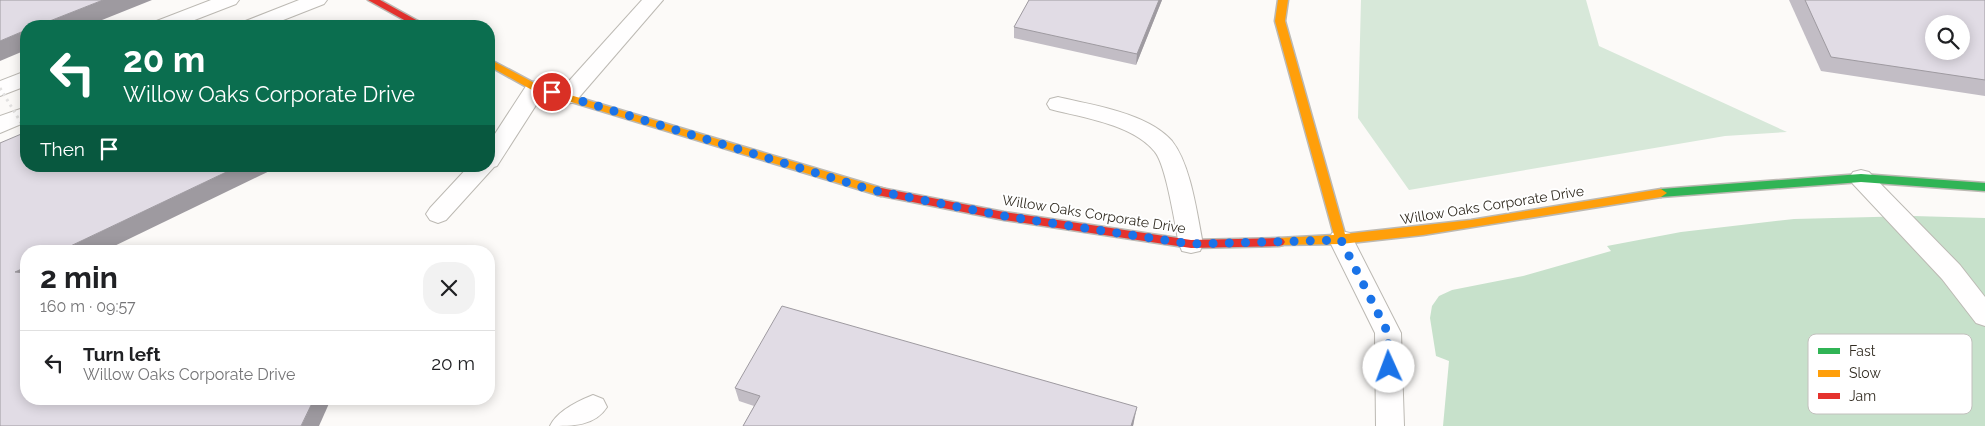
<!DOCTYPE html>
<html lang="en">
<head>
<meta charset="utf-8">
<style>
	:root { --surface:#fff; --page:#f2f2f2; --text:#202124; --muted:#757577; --line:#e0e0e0 }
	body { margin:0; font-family:Raleway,sans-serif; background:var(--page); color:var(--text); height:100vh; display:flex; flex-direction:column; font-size:19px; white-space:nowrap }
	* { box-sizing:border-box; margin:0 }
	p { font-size:16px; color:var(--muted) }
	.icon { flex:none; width:28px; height:28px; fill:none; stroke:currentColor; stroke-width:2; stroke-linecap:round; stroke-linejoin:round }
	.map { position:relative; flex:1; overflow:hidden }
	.side { position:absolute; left:20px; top:245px; width:475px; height:160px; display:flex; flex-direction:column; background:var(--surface); border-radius:20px; box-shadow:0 2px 12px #0003 }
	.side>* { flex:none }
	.banner { position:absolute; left:20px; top:20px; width:475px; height:152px; border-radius:20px; box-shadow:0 2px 12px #0003; background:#0b6e4f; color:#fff; overflow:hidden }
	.fabs { position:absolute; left:1925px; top:15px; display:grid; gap:10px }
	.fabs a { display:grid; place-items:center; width:45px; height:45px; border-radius:50%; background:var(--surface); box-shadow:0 2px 12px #0003; font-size:25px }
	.pin { position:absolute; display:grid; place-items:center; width:42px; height:42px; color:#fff; margin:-21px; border:2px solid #fff; border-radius:50%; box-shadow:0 1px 5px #0007 }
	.me { position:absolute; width:55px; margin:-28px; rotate:358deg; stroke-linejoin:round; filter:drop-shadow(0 0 4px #0008) }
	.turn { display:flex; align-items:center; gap:18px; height:105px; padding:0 20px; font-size:22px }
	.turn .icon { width:65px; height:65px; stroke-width:2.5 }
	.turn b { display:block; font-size:35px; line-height:42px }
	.then { display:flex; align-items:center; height:48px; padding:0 20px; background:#0003; gap:10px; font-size:19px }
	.round { display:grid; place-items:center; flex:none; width:52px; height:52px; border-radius:20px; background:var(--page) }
	.headline { display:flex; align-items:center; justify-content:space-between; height:85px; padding:0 20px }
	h1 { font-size:30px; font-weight:700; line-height:38px }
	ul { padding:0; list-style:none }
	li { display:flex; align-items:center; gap:15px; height:65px; padding:0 20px; border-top:1px solid var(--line) }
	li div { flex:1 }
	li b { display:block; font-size:19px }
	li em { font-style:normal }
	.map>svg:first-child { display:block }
</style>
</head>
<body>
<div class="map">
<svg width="1985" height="426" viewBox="0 0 1985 426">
	<rect width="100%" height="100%" fill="#fcfaf8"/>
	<path fill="#d7e8d9" d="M1361 0H1586L1599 46 1787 132 1725 136 1409 190 1358 118Z"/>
	<path fill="#c7e1cb" d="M1913 216 1985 218V426H1443L1449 361 1436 356 1430 318 1432 306 1439 296 1452 290 1523 276 1611 251 1607 246 1681 232 1794 219Z"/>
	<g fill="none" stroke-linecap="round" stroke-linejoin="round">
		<g stroke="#bcb9b3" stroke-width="2">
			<g id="lane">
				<path d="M211 0H239L236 4 179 26H151L154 22Z"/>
				<path d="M299 0H327L324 4 268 26H240L243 22Z"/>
				<path d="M642 0H663L575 102 567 104 559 102 556 97 559 92Z"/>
				<path d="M26 71V86L0 96V81Z"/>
				<path d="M536 81 544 83 547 88 497 166 494 167 446 220 438 223 430 220 426 214 430 208 469 166H489V143L528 83Z"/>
				<path d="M1058 97C1092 105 1148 113 1172 141 1191 165 1197 214 1203 244L1200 251 1191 253 1182 251 1179 244C1175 225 1166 165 1155 152 1133 124 1083 118 1050 109L1047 104 1050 99Z"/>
				<path d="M26 107V122L0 133V116Z"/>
				<path d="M1861 170 1869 172 1960 265 1985 297V326L1976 323 1942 279 1853 184 1849 178 1853 172Z"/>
				<path d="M1341 231 1350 233 1401 333 1404 426H1376L1375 333 1329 240 1332 233Z"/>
				<path d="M593 395 603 399 607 407C595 426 573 426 550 426 557 411 578 401 593 395Z"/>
			</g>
		</g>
		<g stroke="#bcb9b3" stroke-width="3">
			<path id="fast" d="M1861 174 1985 183V191L1861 182 1661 197 1655 193 1661 189Z"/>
		</g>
		<g stroke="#bcb9b3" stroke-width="3">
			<g id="slow">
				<path d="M1278 0H1288L1285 21 1345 234 1471 220 1661 189 1667 193 1661 197 1423 235 1341 244 1275 245 1273 242 1275 239 1279 238 1334 235 1275 21Z"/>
				<path d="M489 59 540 86 885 189 887 192 881 196 532 90 489 66Z"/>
			</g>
		</g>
		<g stroke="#bcb9b3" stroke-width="3">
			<g id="jam">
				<path d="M368 0H380L427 26H415Z"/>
				<path d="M881 188 1004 212 1191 240 1279 238 1283 239 1285 242 1283 245 1279 246 1191 248 1004 220 877 195 875 192 877 189Z"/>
			</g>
		</g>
		<use href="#lane" fill="#fffefe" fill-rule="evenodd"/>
		<use href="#fast" fill="#30b455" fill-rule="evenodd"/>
		<use href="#slow" fill="#ff9f0a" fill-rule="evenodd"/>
		<use href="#jam" fill="#e5322d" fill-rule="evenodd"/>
		<path stroke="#e2e1e0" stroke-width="3" stroke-dasharray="2.5 4" stroke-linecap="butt" d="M0 88 26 131"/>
	</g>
	<g fill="#c2bdc5">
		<path d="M1029 0H1162L1136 65 1014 38V27Z"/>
		<path d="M1789 0H1985V96L1821 71Z"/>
		<path d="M735 388 1134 420 1133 426H743L754 406 739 401Z"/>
	</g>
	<g fill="#9e9aa0">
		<path d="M103 0H152L87 26H37Z"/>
		<path d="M1159 0H1162L1136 65 1137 54Z"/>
		<path d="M26 30V50L0 61V41Z"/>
		<path d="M239 166H280L104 251H60Z"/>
		<path d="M26 267V284L15 272Z"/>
		<path d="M314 399H331L319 426H301Z"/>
		<path d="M1137 407 1133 426H1131Z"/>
	</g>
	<g fill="#e1dce5" stroke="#9e9aa0" fill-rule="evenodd">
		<path d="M0 0H103L37 26H26V30L0 41Z"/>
		<path d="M1029 0H1159L1137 54 1014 27Z"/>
		<path d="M1805 0H1985V80L1831 57ZM1934 24H1961V51H1934Z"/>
		<path d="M26 132V166H239L60 251H26V267L15 272 26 273V399H314L301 426H0V143Z"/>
		<path d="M782 306 1137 407 1131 426H743L760 396 735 388Z"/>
	</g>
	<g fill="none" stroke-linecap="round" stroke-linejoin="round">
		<path stroke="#1a73e8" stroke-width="9" stroke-dasharray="0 16.2" d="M552 92 872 190 1004 216 1191 244 1341 240 1388 333 1389 367"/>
	</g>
	<g text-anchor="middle" stroke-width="4" stroke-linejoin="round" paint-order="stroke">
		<g font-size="14" fill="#332d23" stroke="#fff">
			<text transform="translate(1492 205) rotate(-9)" y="5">Willow Oaks Corporate Drive</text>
			<text transform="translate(1094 214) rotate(9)" y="5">Willow Oaks Corporate Drive</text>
		</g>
	</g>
	<rect x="1808" y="334" width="164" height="80" rx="8" fill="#fff" stroke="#c2c0bd" stroke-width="1"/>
	<rect x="1818" y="348" width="22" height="6" fill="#30b455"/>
	<rect x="1818" y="370" width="22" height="7" fill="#ff9f0a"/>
	<rect x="1818" y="393" width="22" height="6" fill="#e5322d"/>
	<g font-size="14" fill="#332d23">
		<text x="1849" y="356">Fast</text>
		<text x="1849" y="378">Slow</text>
		<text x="1849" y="401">Jam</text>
	</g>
</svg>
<div class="fabs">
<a><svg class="icon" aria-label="search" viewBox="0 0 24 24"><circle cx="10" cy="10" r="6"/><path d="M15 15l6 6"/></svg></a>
</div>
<div class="pin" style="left:552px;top:92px;background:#d93025"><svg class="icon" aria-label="arrive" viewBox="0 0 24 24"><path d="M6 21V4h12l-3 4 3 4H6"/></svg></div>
<svg class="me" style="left:1389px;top:367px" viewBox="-20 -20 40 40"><circle r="19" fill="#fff"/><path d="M0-13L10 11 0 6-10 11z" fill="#1a73e8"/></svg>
<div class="banner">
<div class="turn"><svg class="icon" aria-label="left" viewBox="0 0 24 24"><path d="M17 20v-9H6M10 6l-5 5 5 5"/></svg><div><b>20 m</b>Willow Oaks Corporate Drive</div></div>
<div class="then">Then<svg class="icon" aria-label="arrive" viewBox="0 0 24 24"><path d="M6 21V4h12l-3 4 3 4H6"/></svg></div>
</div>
<section class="side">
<div class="headline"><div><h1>2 min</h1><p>160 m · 09:57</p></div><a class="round"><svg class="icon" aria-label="close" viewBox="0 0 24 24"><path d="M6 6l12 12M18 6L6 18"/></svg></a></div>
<ul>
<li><svg class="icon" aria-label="left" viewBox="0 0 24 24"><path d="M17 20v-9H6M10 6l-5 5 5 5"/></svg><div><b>Turn left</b><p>Willow Oaks Corporate Drive</p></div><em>20 m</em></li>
</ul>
</section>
</div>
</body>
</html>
